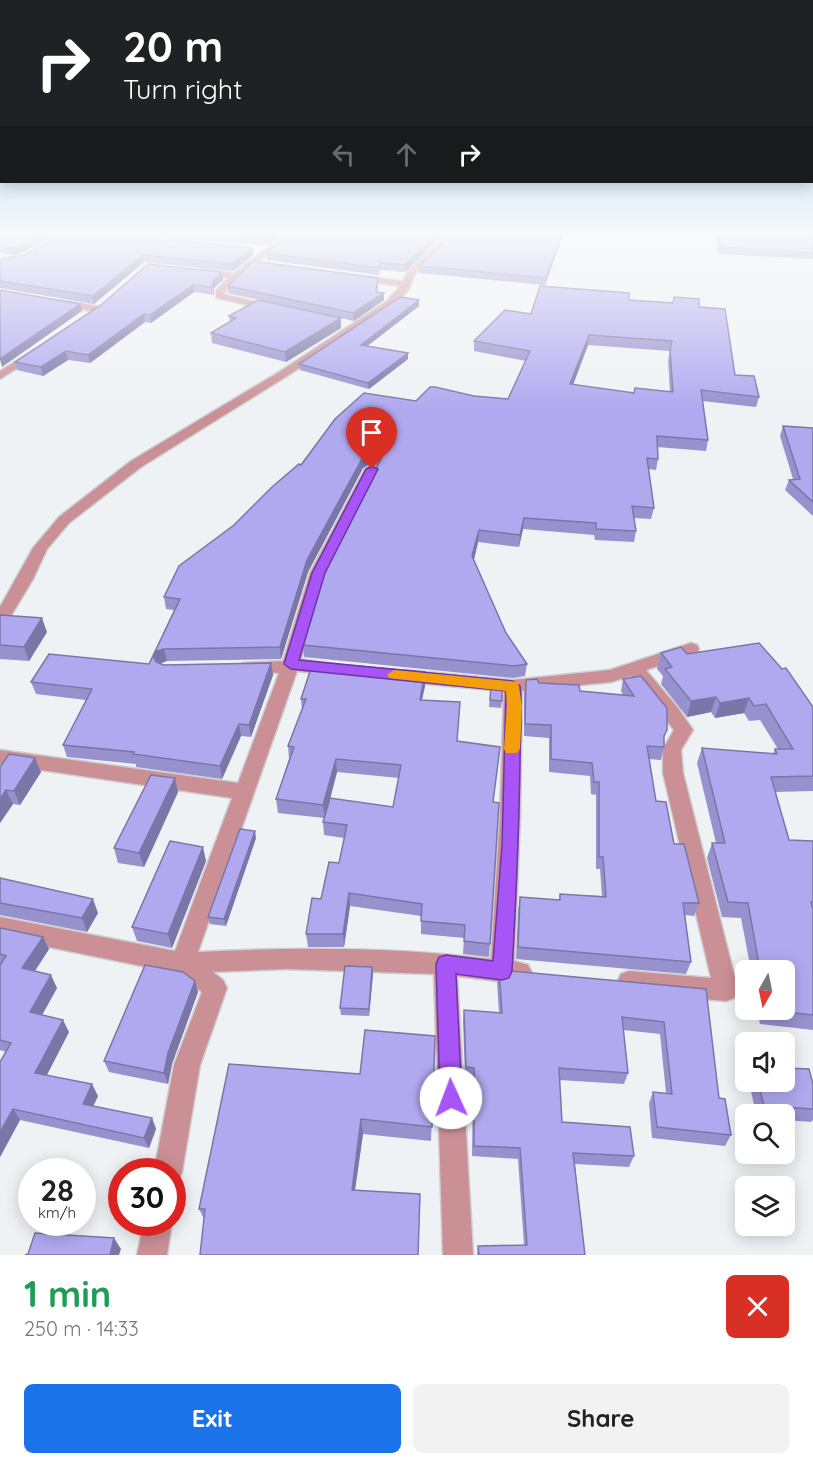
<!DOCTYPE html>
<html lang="en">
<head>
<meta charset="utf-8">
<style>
	:root { --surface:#fff; --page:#f2f2f2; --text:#222; --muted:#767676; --accent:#1a73e8 }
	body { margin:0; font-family:Quicksand,sans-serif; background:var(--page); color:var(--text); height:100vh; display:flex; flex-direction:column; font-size:22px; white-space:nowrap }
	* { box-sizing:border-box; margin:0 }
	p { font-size:20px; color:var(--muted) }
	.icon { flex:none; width:33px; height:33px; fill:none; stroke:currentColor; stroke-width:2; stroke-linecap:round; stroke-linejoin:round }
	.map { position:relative; height:1255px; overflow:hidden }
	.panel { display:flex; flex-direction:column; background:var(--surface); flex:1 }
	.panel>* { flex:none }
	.banner { position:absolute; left:0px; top:0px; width:813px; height:183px; box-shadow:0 3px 15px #0003; background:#202124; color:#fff; overflow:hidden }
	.needle { width:39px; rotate:189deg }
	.controls { position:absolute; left:735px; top:960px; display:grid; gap:12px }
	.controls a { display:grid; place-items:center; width:60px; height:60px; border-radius:9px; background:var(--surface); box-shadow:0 3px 15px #0003; font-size:30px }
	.speed { position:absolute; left:18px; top:1158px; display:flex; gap:12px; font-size:30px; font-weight:700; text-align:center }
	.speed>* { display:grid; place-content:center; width:78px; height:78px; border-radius:50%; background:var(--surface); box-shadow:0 3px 15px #0003; line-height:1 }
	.speed small { font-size:15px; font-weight:400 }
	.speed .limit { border:9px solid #d22; background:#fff; color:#111 }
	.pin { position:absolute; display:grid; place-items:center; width:51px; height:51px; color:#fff; margin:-62px -26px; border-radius:50% 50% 50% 0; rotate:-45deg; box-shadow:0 0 6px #0007 }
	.pin .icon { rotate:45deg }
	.me { position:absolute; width:66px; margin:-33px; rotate:358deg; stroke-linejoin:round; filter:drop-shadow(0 0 4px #0008) }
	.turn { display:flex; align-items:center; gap:21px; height:126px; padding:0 24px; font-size:27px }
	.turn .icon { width:78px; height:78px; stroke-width:2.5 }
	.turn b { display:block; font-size:42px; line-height:51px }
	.lanes { display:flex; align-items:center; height:57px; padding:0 24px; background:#0003; justify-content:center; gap:30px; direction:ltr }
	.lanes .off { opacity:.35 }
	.round { display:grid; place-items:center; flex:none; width:63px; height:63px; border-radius:9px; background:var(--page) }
	.headline { display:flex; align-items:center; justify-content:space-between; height:102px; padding:0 24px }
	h1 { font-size:36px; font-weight:800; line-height:45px; color:#1e9e55 }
	.cta { display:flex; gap:12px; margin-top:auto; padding:12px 24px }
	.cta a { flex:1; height:69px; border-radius:9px; background:var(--accent); color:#fff; font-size:24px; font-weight:800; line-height:69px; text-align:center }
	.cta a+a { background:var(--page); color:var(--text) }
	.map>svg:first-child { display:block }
</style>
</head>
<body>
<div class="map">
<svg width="813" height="1255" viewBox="0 0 813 1255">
	<rect width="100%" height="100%" fill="#eff2f5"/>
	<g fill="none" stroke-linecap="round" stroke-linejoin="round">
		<g stroke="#cccfd1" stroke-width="3">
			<g id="minor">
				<path d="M99 235H129L216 242 220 245 216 248 103 238Z"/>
				<path d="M285 235H294C275 256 237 269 224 294L276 307V311L216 298V290L228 278 201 275 196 272 201 269 234 273C250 258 268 249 285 235Z"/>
				<path d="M446 235H455L415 274 409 289 395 305 287 376 141 467 69 523 47 549 33 579 6 624 0 625V607L33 548 59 517 131 461 279 372 387 301 400 286 356 280 351 277 353 275 403 281 408 271Z"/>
				<path d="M60 300 97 306 102 309 97 312 56 305 55 303Z"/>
				<path d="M34 350 39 353 38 355 0 379V371Z"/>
				<path d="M372 465 379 469 326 573 301 659 339 665 342 669 339 673 333 675 297 671 198 952C296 947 394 947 491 959L500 816 504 691 404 682 398 680 395 676 398 672 404 670 513 680 610 670 691 643 697 645 699 649 697 653 646 670 678 708 693 730 681 750 683 773 738 990 734 998 726 1001 629 993 621 990 617 982 621 974 629 971 711 978 663 773V749L674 730 631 676 611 682 522 691 520 816 514 961 528 965 532 973 528 981 520 984 457 976 473 1255H443L434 974 286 969 213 972 223 980 227 988 200 1065 182 1172 178 1182 172 1184V1172H154L174 1065 202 992 176 973 0 937V917L175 951 232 798 0 764V750L238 783 279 673 243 671 240 667 243 663 283 661 310 573 365 469Z"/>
				<path d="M144 1222H172L167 1255H137Z"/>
			</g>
		</g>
		<use href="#minor" fill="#cb9096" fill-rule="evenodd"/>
	</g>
	<g fill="#9791ce" fill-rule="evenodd">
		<path d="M0 235H58L19 254 12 255 0 253Z"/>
		<path d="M148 235H282L268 246Z"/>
		<path d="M289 235H443L405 272 380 270 379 275 267 260 266 253Z"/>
		<path d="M452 235H563L545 285 419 273V266Z"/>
		<path d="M716 235H813V259L719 254Z"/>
		<path d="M24 255H253L233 271 144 262 94 304 0 288V260Z"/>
		<path d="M148 264 223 280 214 288V295L194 292 151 323 145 322 90 363 68 360 43 376 17 370 15 362 101 305Z"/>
		<path d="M378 285 377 292 384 293V300L354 321 228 293V286Z"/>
		<path d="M674 297 699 307 735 375 759 397 756 407 702 401 708 440 706 451 657 447 658 459 656 470 648 469 654 508 651 519 634 518 636 531 634 542 595 540 594 535 523 529 519 547 478 542 474 560 506 633 527 664 525 676 513 678 304 657 303 645 377 466 371 463 363 468 308 572 281 659 167 661 160 664 164 665 271 663 273 675 251 737 241 736 222 779 136 767V764L67 757 63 745 86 700 36 694 31 682 149 664 174 610 166 609 164 597 234 525 301 465 416 401 474 396 508 399 526 361 474 351V341L531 314 629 300 673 303ZM588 345 670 351 668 360 670 392 634 393 573 385Z"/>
		<path d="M419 306 367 346 408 353V359L369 389 300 370 299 364Z"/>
		<path d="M229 316 341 328 286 362 212 343 211 333 230 322Z"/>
		<path d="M783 426 813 428V516L785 490 789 480 793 479 780 436Z"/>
		<path d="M0 615 47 632 29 661 0 659Z"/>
		<path d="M661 653 687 654 813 707V791L775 792 789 840 813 841V1030L760 1024 757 1010H784V970H751L741 918 722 917 707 858 712 843H716L697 763 702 748 773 754 775 749H778L760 720 749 721 744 713 715 718 711 712 687 717 661 684 663 676 657 669Z"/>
		<path d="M623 679 664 743V747L661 760 649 759 656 801 699 903 694 916 685 915 691 962 686 974 516 959 518 910 520 897 559 900 560 894 602 896 600 869H596V795L591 794 590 776 549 772V738L524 736V693L526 680 580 691 623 695 621 691Z"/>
		<path d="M491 685 502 701 501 708 489 707Z"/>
		<path d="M425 686 422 700 458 741 500 747 493 802 490 944 489 957 463 954 464 938 421 934V916L350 906 344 947H308L306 934 321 899 339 863 344 838 324 835 323 822 324 818 278 813 276 799 289 759 288 746 302 709 301 699ZM337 772 399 778 393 807 330 798Z"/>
		<path d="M35 758 41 772 20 805 13 804 0 823V767Z"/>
		<path d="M175 778 178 792 144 867 118 863 114 848Z"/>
		<path d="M256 838 226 926 210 924 208 917Z"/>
		<path d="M206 861 172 948 137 941 132 927Z"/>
		<path d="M0 878 98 913 87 932 0 915Z"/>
		<path d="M0 929 43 937 49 949 35 971 57 988 42 1015 69 1032 47 1075 98 1096 93 1106 152 1118 156 1129 149 1148 20 1120 0 1157 6 1052 0 1050Z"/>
		<path d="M499 970 706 989 719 1098 731 1135 725 1146 652 1138 649 1103 653 1092 666 1093 660 1034 623 1030 628 1073 624 1084 559 1080 562 1122 634 1156 629 1167 575 1164 585 1255H477L478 1246 524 1245 518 1159 472 1156 473 1080 465 1079 463 1021 464 1010 499 1013 497 982Z"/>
		<path d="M373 974 369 1016 341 1015 340 1008Z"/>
		<path d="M195 981 198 992 172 1064 168 1084 109 1072 104 1061Z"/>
		<path d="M435 1036 431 1141 363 1134 355 1190 204 1219 199 1209 360 1074Z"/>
		<path d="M749 1082H784L813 1084V1120L811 1122 784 1120V1114H756Z"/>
	</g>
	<g fill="#7b76a8">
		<path d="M43 235H58L19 254 12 255 10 248Z"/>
		<path d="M273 235H282L268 246V239Z"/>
		<path d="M436 235H443L405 272V265Z"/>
		<path d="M561 235H563L545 285 546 278Z"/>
		<path d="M253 248V255L233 271 232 264Z"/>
		<path d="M143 255 144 262 94 304 93 296Z"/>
		<path d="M222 272 223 280 214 288V295L213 287V281Z"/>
		<path d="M378 278 377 298 384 293V300L354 321 353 313 376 292Z"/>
		<path d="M193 285 194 292 151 323 150 315Z"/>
		<path d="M419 300V306L361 351V345Z"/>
		<path d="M80 304 82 311 2 367 0 359Z"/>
		<path d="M144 314 145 322 90 363 88 355Z"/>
		<path d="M341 318V328L286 362 285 352Z"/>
		<path d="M589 335 588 345 569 395 570 384Z"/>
		<path d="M66 351 68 360 43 376 41 367Z"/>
		<path d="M408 353V359L369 389 368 383Z"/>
		<path d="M371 452V463L363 468 308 572 281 659 280 647 307 560 363 457Z"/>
		<path d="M524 518 523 529 519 547 520 535Z"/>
		<path d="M479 530 478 542 472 568V556Z"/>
		<path d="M42 618 47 632 29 661 24 647Z"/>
		<path d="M164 649 167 661 160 663 156 668 153 656 157 651Z"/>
		<path d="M271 663 273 675 251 737 249 725Z"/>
		<path d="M425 672V686L419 713 420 700Z"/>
		<path d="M716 697 711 712 687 717 691 701Z"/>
		<path d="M749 698 744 713 715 718 720 703Z"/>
		<path d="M239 724 241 736 222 779 220 766Z"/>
		<path d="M35 758 41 772 20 805 14 791Z"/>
		<path d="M336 759 337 772 325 819 323 805Z"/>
		<path d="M175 778 178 792 144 867 139 853Z"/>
		<path d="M6 790 13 804 0 823V799Z"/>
		<path d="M255 831 256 838 226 926 224 919Z"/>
		<path d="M203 847 206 861 172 948 168 934Z"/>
		<path d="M349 893 350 906 344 947 343 934Z"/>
		<path d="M93 899 98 913 87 932 82 918Z"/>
		<path d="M43 937 49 949 29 980 22 968Z"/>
		<path d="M372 967 373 974 369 1016V1009Z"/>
		<path d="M51 975 57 988 37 1024 30 1012Z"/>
		<path d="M195 981 198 992 172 1064 168 1084 164 1073 168 1053Z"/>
		<path d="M63 1020 69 1032 42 1084 35 1073Z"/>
		<path d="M92 1084 98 1096 89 1115 83 1104Z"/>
		<path d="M13 1109 20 1120 0 1157V1132Z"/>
		<path d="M152 1118 156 1129 149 1148 144 1138Z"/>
		<path d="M361 1119 363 1134 353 1203 352 1190Z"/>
		<path d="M114 1238 121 1249 119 1255H110Z"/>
	</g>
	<g fill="#b0a9f0" stroke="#7b76a8" stroke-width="1.5" fill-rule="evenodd">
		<path d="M0 235H43L18 247 10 248 0 247Z"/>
		<path d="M62 235H113L253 248 232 264 143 255 93 296 0 281V260L5 258 24 255Z"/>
		<path d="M220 235H273L268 239Z"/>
		<path d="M289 235H436L405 265 380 263 379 268 266 253Z"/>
		<path d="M452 235H561L546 278 419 266Z"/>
		<path d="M719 235H813V253L721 247Z"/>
		<path d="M253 261 378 278 376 292 384 293 353 313 228 286Z"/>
		<path d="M148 264 222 272 213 281V287L193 285 150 315 144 314 88 355 66 351 41 367 15 362 101 305Z"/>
		<path d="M540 286 629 293V300L673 303 674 297 699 299V307L725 309 735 375 754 376 759 397 701 390 708 440 657 436 658 459 647 458 654 508 632 506 636 531 596 529V523L524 518 520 535 479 530 472 556 506 633 527 664 514 666 303 645 327 562 381 459 380 456 371 452 363 457 307 560 280 647 164 649 157 651 153 656 156 662 164 665 271 663 249 725 239 724 220 766 133 754 134 752 63 745 92 689 31 682 49 654 149 664 180 599 164 597 179 566 234 525 272 487 299 464 301 465 335 419 364 393 416 401 430 387H435L474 396 508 399 530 351 474 341 505 310 531 314ZM589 335 672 341 670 350 673 392 635 388 634 393 570 384Z"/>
		<path d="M0 290 80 304 0 359Z"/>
		<path d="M400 297 419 300 361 345 408 353 368 383 299 364Z"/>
		<path d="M258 300 341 318 285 352 211 333 236 318 229 316Z"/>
		<path d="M783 426 813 428V502L789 480 800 479Z"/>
		<path d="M0 615 42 618 24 647 0 645Z"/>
		<path d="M759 643 782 669 786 668 813 707V776L771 777 789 840 813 841V902H811L813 909V1015L767 1010H784V970H760L748 903 728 902 712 843H725L702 748 777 754 775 749H793L766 704 754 706 749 698 720 703 716 697 691 701 665 669 672 667 661 653 681 647 687 654Z"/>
		<path d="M313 662 425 672 420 700 460 702 457 741 500 747 493 802 499 803 490 944 464 941 465 925 421 921 422 904 349 893 343 934H306L312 898 321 899 329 862 339 863 347 825 323 822 330 798 393 807 401 765 336 759 323 805 276 799 294 747 288 746 306 699H301Z"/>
		<path d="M641 676 667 708V730L664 736V747L647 746 656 801 666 802 674 844H684L699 903H683L691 962 518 947 520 897 560 900V894L606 897 603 857H599V782H594L592 763 551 759V725L525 724 526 680 537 679 539 683 579 685 580 691 634 696 623 679Z"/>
		<path d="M491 685 502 686V701L490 700Z"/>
		<path d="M9 754 35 758 14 791 6 790 0 799V767Z"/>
		<path d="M151 775 175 778 139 853 114 848Z"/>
		<path d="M240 829 255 831 224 919 208 917Z"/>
		<path d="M170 841 203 847 168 934 132 927Z"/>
		<path d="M0 878 93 899 82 918 0 903Z"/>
		<path d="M1 928 43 937 22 968 51 975 30 1012 63 1020 35 1073 92 1084 83 1104 152 1118 144 1138 13 1109 0 1132V1062L11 1043 0 1040V965L6 956 0 954V929Z"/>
		<path d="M145 965 183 972 195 981 168 1053 164 1073 104 1061Z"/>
		<path d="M345 966 372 967 369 1009 340 1008Z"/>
		<path d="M499 970 706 989 719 1098 725 1099 731 1135 657 1127 653 1092 672 1094 664 1022 622 1017 628 1073 559 1068 562 1122 630 1127 634 1156 573 1153 585 1255H479L478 1246 527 1245 520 1148 474 1146V1068L466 1067 464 1010 502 1013Z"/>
		<path d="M365 1030 435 1036 432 1127 361 1119 352 1190 420 1194 418 1255H200L205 1209H199L229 1064 360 1074Z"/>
		<path d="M784 1068 809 1069 813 1084V1109L764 1106 758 1082H784Z"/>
		<path d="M35 1233 114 1238 110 1255H25L28 1254Z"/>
	</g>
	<linearGradient id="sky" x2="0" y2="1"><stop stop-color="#7bc7e7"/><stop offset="0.57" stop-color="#f8f9fa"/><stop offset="1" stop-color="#f8f9fa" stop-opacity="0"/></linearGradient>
	<rect width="813" height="410" fill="url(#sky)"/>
	<path fill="#a855f7" stroke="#6d37a1" stroke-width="1.5" d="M372 466 378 469 325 573 299 660 513 681 520 686C523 711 520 735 520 760 519 830 516 901 512 971L509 978 502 980 456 974 462 1098 459 1106 451 1109 444 1106 440 1098 436 964 439 957 446 955 493 961 502 845 506 691 291 669 284 664 312 573 366 469Z"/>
	<path fill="#f59e0b" d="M394 670 518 682 522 706 520 749 517 753H506L504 749 507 706 506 691 389 678 387 675Z"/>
</svg>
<div class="controls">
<a><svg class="needle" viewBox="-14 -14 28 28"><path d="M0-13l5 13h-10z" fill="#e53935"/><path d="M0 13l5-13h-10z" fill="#767676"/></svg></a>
<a><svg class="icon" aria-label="sound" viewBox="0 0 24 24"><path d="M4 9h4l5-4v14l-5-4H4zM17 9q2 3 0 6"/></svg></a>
<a><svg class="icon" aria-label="search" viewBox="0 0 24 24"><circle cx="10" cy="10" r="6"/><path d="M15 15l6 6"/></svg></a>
<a><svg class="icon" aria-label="layers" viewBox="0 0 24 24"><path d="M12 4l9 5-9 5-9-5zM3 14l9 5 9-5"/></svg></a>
</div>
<div class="speed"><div>28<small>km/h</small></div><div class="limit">30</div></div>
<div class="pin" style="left:372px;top:469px;background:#d93025"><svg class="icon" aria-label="arrive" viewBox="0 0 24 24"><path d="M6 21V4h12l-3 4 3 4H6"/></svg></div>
<svg class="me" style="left:451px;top:1098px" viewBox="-20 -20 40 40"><circle r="19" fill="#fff"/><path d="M0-13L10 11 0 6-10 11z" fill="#a855f7"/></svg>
<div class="banner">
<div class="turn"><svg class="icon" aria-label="right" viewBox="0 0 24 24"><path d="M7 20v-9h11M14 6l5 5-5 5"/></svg><div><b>20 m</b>Turn right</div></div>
<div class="lanes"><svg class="icon off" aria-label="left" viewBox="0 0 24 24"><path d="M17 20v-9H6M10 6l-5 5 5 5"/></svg><svg class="icon off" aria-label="ahead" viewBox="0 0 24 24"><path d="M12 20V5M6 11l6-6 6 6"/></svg><svg class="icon" aria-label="right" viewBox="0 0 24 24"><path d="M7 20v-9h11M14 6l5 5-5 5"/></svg></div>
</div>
</div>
<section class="panel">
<div class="headline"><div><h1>1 min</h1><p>250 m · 14:33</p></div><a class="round" style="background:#d93025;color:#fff"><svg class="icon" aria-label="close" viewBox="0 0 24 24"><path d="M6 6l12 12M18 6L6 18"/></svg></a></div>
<div class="cta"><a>Exit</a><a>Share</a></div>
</section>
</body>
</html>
